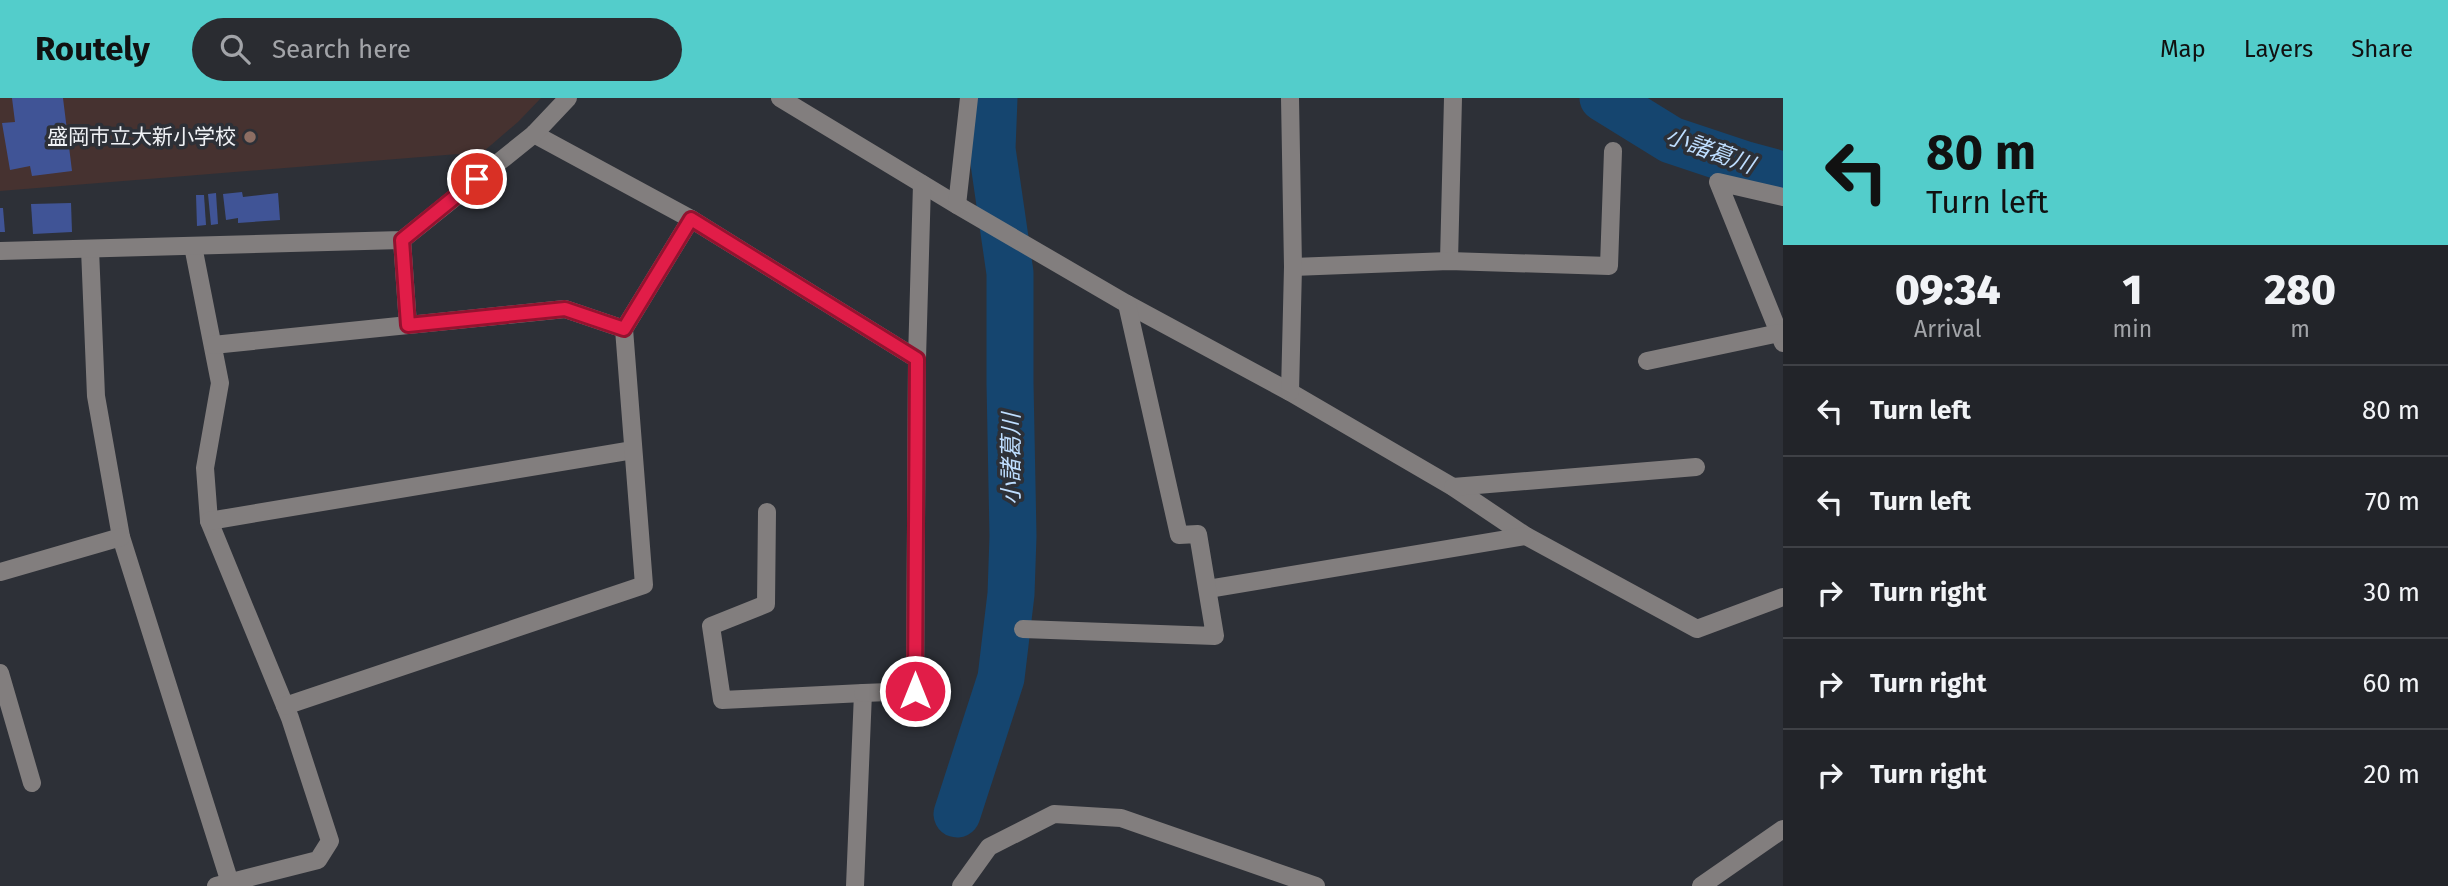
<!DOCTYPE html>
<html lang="en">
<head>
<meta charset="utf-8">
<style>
	:root { --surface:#222429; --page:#2a2c31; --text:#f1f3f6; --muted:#a2a4a8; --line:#3f4146; --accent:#53cdcb }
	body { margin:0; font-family:"Fira Sans","Noto Sans JP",sans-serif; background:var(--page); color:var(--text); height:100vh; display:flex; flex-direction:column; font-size:26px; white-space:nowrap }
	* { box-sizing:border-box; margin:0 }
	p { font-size:23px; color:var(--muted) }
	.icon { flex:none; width:38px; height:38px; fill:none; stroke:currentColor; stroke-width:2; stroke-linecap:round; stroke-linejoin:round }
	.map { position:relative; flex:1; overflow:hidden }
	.panel { display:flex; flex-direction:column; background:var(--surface); width:665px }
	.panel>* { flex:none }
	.top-card { background:#53cdcb; color:#111; overflow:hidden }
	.pin { position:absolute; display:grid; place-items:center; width:60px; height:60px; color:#fff; margin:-30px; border:4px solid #fff; border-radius:50%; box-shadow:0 2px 7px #0007 }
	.me { position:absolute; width:77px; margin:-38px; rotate:0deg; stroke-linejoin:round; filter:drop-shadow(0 0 5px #0008) }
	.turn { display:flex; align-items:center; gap:24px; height:147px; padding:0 28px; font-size:32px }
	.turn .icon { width:91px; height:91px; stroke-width:2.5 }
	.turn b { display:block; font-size:49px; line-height:60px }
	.eta { display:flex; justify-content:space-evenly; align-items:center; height:119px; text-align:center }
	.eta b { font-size:42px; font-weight:800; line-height:49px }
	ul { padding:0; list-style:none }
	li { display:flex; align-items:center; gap:21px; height:91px; padding:0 28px; border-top:2px solid var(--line) }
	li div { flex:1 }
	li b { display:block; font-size:26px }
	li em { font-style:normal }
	header { display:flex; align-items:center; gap:42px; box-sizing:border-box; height:98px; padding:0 35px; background:var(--accent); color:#111 }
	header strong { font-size:33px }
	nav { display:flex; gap:38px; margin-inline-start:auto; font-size:24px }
	.search { width:490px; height:63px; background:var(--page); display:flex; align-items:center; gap:18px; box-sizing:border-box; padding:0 24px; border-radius:38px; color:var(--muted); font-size:26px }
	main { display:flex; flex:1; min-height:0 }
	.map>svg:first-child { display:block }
</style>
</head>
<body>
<header>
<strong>Routely</strong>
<div class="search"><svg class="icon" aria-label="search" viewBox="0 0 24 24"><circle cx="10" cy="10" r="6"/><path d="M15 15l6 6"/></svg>Search here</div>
<nav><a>Map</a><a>Layers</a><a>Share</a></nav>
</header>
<main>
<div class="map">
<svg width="1783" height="788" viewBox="0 0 1783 788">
	<rect width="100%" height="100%" fill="#2d3037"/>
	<path fill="#463230" d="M0 0H541L518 24 483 54 0 93Z"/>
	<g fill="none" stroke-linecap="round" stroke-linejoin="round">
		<g stroke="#15456f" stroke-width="47">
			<path d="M1603 0 1671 42 1746 67 1783 77"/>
			<path d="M957 716 1001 580 1011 496 1013 438 1010 285V175L992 51 994 0"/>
		</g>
	</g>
	<g fill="#405496">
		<path d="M12 0H63L72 73 32 78 30 68 10 72 2 25 15 24Z"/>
		<path d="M242 94 243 99 278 95 280 122 238 125V120L226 122 223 96Z"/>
		<path d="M216 95 218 126 211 127 208 96Z"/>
		<path d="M196 97H204L206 127 197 128Z"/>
		<path d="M71 105 72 134 33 136 31 106Z"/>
		<path d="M0 110H3L5 134H0Z"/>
	</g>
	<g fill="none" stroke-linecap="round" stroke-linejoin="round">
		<g stroke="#827e7e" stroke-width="18">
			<path d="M780 0 957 107 1127 206 1290 294 1453 389 1526 438 1697 531 1783 499"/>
			<path d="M534 36 691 121 917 261"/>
			<path d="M1783 99 1718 84 1783 245"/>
			<path d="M957 107 969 0"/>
			<path d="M402 142 408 227"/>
			<path d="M193 148 220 285 205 370 209 423 290 620 330 743 318 762 216 788"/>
			<path d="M90 151 96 298 121 439 231 788"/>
			<path d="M0 153 402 142 534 36 568 0"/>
			<path d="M1449 163 1453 0"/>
			<path d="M1293 169 1449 163 1609 168 1613 53"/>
			<path d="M213 247 565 211 624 231"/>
			<path d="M1647 263 1779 235"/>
			<path d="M1290 294 1293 169 1290 0"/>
			<path d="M1453 389 1696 369"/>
			<path d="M767 414 766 506 711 528 722 602 863 595 855 788"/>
			<path d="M209 423 633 352"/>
			<path d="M0 474 121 439"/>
			<path d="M1208 491 1526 438"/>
			<path d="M1023 531 1215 538 1198 436 1179 437 1127 206"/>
			<path d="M0 575 32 685"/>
			<path d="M863 595 915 593 917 261 922 86"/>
			<path d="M285 608 644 487 624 231 691 121"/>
			<path d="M961 788 989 749 1054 716 1121 720 1316 788"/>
			<path d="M1701 788 1783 731"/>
		</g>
	</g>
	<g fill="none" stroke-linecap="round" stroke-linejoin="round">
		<g stroke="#92132f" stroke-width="18">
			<path id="route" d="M477 81 402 142 408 227 565 211 624 231 691 121 917 261 915 593"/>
		</g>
		<use href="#route" stroke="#e11d48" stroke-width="12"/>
	</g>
	<circle fill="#8d6e63" stroke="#2d3037" stroke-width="2.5" cx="250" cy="39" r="7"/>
	<g text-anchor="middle" stroke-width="7" stroke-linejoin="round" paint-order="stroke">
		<g font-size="21" fill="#f0f2f6" stroke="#2d3037" text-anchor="end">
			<text x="236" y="46">盛岡市立大新小学校</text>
		</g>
		<g font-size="23" font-style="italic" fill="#bfdeff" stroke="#2d3037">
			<text transform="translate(1710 52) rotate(20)" y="8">小諸葛川</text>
			<text transform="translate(1011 361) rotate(-90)" y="8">小諸葛川</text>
		</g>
	</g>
</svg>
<div class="pin" style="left:477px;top:81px;background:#d93025"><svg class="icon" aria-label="arrive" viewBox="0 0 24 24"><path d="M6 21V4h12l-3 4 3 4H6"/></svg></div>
<svg class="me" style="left:915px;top:593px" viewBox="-20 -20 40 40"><circle r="17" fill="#e11d48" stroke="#fff" stroke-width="3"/><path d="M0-11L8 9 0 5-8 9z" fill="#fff"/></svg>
</div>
<section class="panel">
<div class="top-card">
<div class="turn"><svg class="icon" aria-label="left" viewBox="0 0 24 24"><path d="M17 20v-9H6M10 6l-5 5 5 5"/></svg><div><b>80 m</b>Turn left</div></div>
</div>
<div class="eta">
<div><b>09:34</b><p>Arrival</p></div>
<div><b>1</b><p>min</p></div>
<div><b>280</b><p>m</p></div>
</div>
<ul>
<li><svg class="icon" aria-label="left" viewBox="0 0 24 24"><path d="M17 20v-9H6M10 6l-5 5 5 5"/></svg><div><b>Turn left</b></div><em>80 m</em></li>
<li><svg class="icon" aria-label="left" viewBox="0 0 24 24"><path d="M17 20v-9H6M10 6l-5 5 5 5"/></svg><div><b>Turn left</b></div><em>70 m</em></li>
<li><svg class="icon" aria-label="right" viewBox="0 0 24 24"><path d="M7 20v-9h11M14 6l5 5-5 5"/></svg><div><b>Turn right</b></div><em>30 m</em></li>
<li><svg class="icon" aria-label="right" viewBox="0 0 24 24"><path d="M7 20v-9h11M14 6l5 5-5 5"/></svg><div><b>Turn right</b></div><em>60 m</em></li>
<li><svg class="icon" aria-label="right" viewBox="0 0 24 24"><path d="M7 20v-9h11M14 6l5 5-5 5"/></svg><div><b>Turn right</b></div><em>20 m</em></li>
</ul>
</section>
</main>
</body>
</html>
